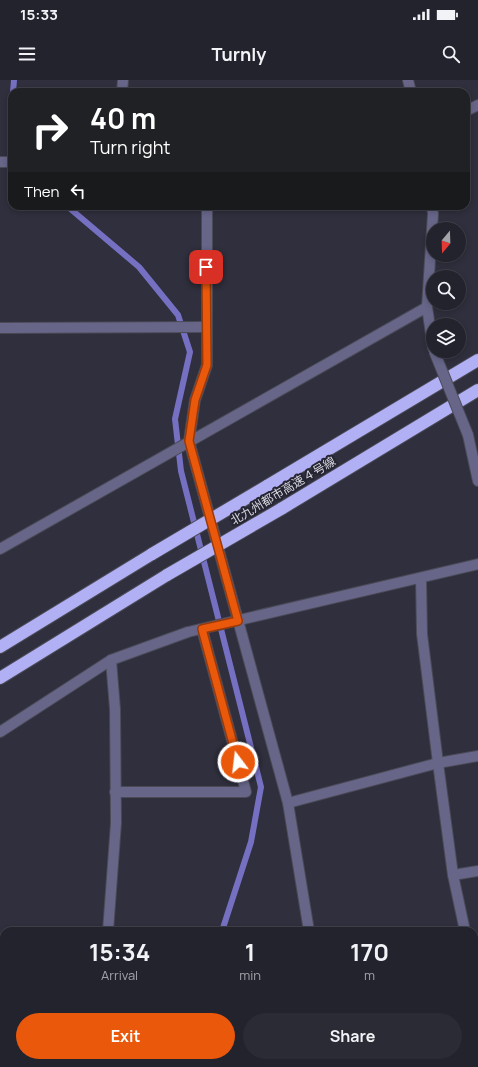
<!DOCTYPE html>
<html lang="en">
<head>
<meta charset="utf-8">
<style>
	:root { --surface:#23232e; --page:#2b2b36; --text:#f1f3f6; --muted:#a3a4aa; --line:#40404a; --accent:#ea580c }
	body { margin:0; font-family:Manrope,"Noto Sans JP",sans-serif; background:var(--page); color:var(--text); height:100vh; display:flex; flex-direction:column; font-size:15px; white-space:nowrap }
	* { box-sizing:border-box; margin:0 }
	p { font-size:13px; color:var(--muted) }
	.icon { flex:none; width:22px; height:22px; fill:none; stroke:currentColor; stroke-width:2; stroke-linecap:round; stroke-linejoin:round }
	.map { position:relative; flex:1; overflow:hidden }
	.panel { position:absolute; left:0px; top:847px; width:478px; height:140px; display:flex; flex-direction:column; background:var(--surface); border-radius:12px 12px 0 0; box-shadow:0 2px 6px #0003,0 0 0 1px var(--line) }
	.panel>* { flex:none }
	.guide { position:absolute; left:8px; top:8px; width:462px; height:122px; border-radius:12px; box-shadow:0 2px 6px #0003,0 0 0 1px var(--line); background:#202124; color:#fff; overflow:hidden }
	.needle { width:26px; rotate:199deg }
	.tools { position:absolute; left:426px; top:142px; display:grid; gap:8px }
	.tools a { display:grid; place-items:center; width:40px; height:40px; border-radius:50%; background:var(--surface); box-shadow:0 2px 6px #0003,0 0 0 1px var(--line); font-size:20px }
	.pin { position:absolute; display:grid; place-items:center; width:34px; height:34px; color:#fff; margin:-17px; border-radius:8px; box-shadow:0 2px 6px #0006 }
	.me { position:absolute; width:44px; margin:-22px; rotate:345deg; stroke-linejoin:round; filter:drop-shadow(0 0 3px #0008) }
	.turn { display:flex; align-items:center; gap:14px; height:84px; padding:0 16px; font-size:18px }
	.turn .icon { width:52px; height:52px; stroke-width:2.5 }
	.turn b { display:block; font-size:28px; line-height:34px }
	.then { display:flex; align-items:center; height:38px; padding:0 16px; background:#0003; gap:8px; font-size:15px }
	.eta { display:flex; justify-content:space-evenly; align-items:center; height:68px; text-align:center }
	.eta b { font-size:24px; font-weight:700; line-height:28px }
	.cta { display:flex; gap:8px; margin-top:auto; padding:8px 16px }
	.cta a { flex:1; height:46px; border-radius:24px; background:var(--accent); color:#fff; font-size:16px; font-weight:700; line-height:46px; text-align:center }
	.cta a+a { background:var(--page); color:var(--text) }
	.status { display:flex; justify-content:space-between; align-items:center; height:28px; padding:0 20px; background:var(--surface); direction:ltr }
	.status svg { height:11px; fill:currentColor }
	header { display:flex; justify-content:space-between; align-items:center; height:52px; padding:0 16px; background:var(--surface); font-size:18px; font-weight:700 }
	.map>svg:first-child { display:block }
</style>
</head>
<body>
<div class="status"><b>15:33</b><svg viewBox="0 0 49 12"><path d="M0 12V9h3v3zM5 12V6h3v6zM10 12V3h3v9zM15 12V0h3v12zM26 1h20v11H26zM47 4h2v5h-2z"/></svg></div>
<header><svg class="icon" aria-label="menu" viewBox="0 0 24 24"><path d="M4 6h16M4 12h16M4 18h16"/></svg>Turnly<svg class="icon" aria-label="search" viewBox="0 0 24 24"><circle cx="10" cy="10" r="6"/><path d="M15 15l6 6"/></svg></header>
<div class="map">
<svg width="478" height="987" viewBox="0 0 478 987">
	<rect width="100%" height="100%" fill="#2f2f3d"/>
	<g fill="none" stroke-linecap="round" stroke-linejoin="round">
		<g stroke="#7670c2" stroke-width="6">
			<path d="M13 12 14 0"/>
			<path d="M12 30V35"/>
			<path d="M67 126 139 187 178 235 190 272 175 339 181 391 261 707 251 762 222 851"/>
			<path d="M225 983 226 987"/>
		</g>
		<g stroke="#4a4a57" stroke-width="12">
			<g id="minor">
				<path d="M408 0 411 12"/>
				<path d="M122 12 123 0"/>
				<path d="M466 31 478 25"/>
				<path d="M0 82H12"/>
				<path d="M207 126V285L195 320 189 361 288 723 309 851"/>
				<path d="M432 126 433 134 427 227 433 268"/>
				<path d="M0 248 206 247"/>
				<path d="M468 355 478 401"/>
				<path d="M0 469 427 227"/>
				<path d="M421 498 422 554 438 683 453 795"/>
				<path d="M0 652 111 580 188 552 478 484"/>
				<path d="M115 712H246L202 549"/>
				<path d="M288 723 438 683 478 676"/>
				<path d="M108 851 116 743 115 629 111 580"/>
				<path d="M465 851 453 795 478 791"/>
				<path d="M474 897 477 912"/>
				<path d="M333 983 334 987"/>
				<path d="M98 987V983"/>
			</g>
		</g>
		<g stroke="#4a4a57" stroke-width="14">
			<g id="highway">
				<path d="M267 406 478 280"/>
				<path d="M281 429 478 310"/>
				<path d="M0 567 152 474"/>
				<path d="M0 598 167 495"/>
			</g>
		</g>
		<use href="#minor" stroke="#676689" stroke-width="10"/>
		<use href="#highway" stroke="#b2b0f5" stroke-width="12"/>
		<g stroke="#4a4a57" stroke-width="12" stroke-linecap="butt">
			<path id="minor-bridge" d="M434 271 468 355"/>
		</g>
		<g stroke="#4a4a57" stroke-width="14" stroke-linecap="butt">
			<g id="highway-bridge">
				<path d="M152 474 267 406"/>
				<path d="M167 495 281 429"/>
			</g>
		</g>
		<use href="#minor-bridge" stroke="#676689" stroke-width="10"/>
		<use href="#highway-bridge" stroke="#b2b0f5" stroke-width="12"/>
	</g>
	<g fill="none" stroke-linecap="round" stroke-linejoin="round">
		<g stroke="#983908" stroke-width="10">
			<path id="route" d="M206 187 207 285 195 320 189 361 238 541 202 549 238 682"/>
		</g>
		<use href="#route" stroke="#ea580c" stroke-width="7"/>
	</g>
	<g text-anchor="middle" stroke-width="4" stroke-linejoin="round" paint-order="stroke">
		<g font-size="12" fill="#d7d7e0" stroke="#262533">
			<text transform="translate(283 411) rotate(-31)" y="4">北九州都市高速４号線</text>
		</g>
	</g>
</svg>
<div class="tools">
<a><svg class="needle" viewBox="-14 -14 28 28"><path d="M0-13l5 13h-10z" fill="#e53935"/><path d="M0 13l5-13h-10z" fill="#a3a4aa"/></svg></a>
<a><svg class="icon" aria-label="search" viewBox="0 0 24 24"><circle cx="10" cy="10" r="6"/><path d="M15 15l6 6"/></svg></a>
<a><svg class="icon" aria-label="layers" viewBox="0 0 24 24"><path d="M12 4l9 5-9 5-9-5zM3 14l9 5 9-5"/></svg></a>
</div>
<div class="pin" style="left:206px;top:187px;background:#d93025"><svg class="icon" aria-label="arrive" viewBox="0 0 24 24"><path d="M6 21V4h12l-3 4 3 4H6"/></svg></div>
<svg class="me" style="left:238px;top:682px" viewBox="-20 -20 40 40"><circle r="17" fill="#ea580c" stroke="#fff" stroke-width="3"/><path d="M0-11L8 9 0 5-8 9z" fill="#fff"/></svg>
<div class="guide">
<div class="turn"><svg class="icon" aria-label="right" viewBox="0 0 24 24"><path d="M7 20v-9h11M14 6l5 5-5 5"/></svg><div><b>40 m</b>Turn right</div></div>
<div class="then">Then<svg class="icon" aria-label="left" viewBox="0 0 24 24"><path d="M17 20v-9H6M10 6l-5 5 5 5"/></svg></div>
</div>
<section class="panel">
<div class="eta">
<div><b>15:34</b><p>Arrival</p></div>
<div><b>1</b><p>min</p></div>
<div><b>170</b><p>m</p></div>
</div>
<div class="cta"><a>Exit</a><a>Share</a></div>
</section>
</div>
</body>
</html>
